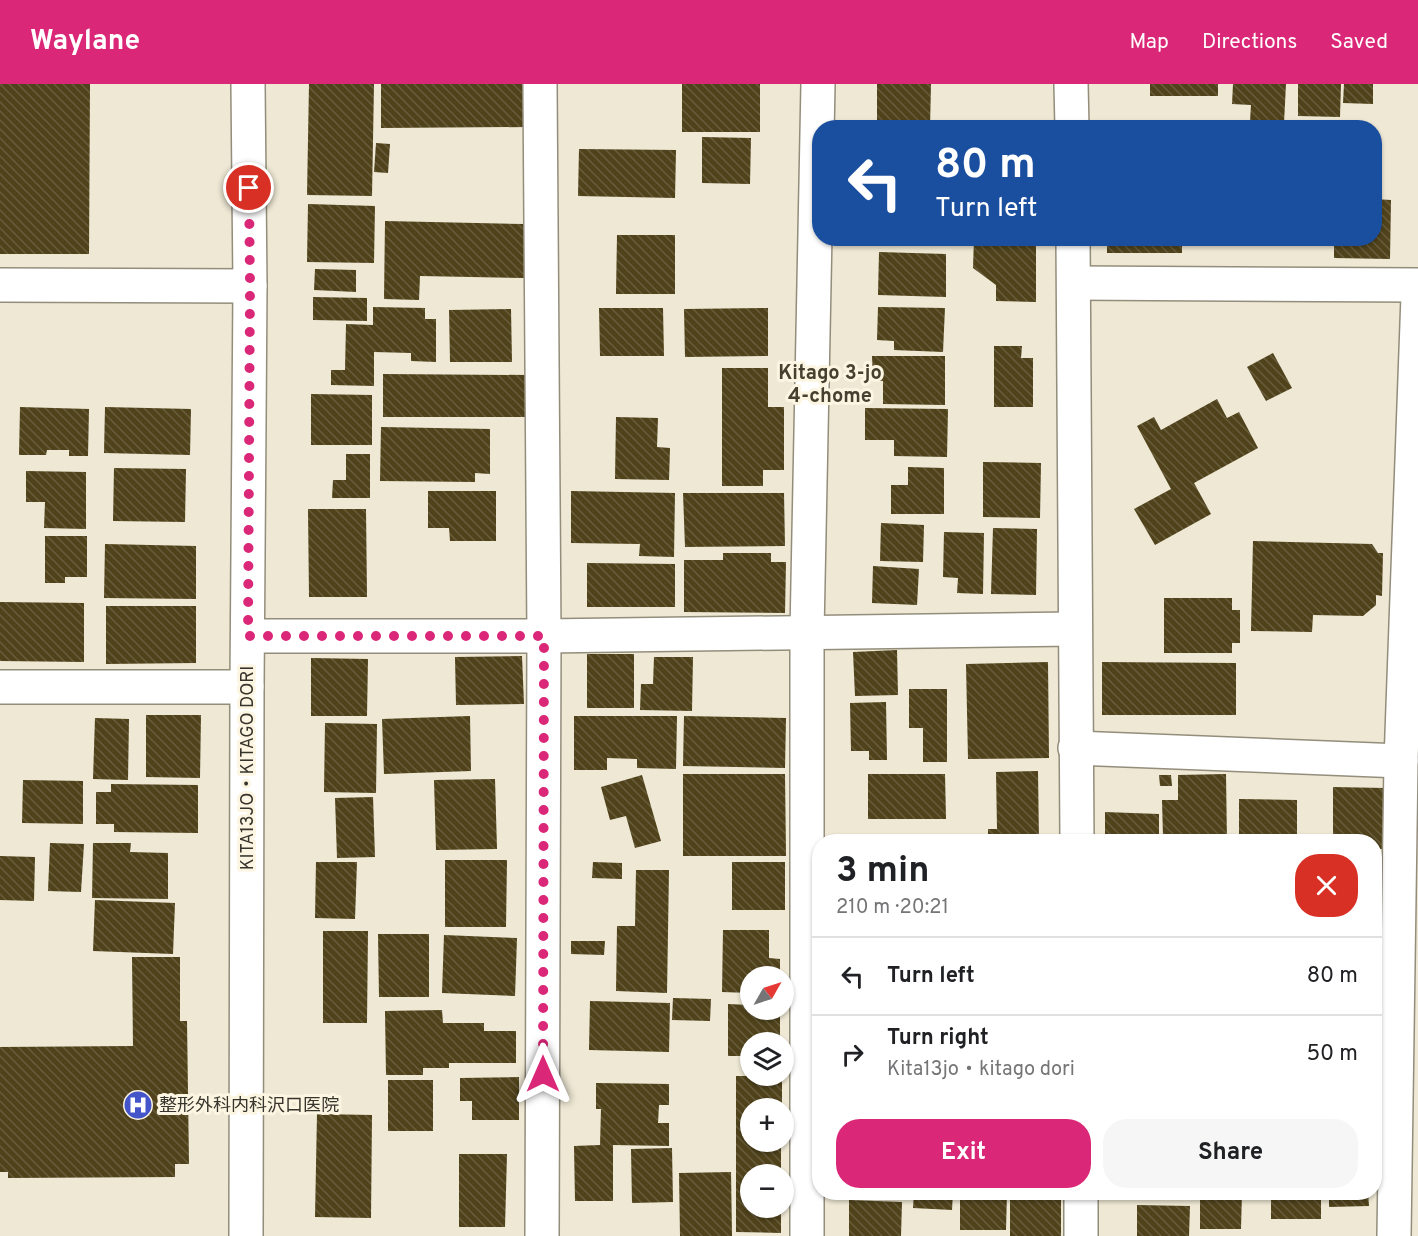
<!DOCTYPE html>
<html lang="en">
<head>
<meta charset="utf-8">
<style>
	:root { --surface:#fff; --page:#f6f6f6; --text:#202124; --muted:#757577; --line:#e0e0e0; --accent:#db2777 }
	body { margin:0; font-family:Overpass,"Noto Sans JP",sans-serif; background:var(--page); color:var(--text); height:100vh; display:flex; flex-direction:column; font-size:22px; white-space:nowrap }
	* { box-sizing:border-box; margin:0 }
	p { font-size:20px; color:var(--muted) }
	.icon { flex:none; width:33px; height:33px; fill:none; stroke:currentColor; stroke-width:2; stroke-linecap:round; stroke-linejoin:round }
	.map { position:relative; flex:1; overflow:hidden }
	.side { position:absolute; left:812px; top:750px; width:570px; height:366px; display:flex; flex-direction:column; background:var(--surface); border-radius:24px; box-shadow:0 2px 4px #0004 }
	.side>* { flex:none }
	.top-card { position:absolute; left:812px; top:36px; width:570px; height:126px; border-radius:24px; box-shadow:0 2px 4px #0004; background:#1a4fa0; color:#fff; overflow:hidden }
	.needle { width:39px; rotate:51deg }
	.fabs { position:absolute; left:740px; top:882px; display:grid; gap:12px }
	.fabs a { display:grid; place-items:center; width:54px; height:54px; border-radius:50%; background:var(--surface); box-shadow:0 2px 4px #0004; font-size:30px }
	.pin { position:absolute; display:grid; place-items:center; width:51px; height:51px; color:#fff; margin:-26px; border:3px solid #fff; border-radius:50%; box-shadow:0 2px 6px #0007 }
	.me { position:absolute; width:66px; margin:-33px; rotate:0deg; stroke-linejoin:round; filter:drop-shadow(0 0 4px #0008) }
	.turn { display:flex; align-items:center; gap:21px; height:126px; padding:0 24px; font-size:27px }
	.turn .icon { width:78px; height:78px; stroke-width:2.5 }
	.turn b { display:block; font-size:42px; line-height:51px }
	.round { display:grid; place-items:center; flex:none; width:63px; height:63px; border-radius:24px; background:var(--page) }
	.summary { display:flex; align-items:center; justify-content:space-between; height:102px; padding:0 24px }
	h1 { font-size:36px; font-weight:700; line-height:45px }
	.cta { display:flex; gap:12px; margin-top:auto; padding:12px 24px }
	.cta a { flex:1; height:69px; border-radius:24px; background:var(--accent); color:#fff; font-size:24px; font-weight:700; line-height:69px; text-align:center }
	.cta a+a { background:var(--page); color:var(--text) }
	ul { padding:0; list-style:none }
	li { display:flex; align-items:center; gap:18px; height:78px; padding:0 24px; border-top:2px solid var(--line) }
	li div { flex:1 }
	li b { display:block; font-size:22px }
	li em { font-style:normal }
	header { display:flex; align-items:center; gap:36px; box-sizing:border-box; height:84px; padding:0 30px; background:var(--accent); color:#fff }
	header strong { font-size:28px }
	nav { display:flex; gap:33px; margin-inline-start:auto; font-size:21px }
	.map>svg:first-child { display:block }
</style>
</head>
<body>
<header>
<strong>Waylane</strong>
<nav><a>Map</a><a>Directions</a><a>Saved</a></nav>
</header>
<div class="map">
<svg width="1418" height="1152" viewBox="0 0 1418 1152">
	<defs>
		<pattern id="building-back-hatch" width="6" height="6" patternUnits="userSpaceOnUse" patternTransform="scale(1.5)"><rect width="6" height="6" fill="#50431b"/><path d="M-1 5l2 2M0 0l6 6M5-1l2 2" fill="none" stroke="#675c3c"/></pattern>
	</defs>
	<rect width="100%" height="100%" fill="#eee8d4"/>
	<g fill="url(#building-back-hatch)">
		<path d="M0 0H90L89 170H0Z"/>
		<path d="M309 0H374L372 112 307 111Z"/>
		<path d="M381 0H528V43L381 44Z"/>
		<rect x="682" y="0" width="78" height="48"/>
		<path d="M877 0H931L930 44H877Z"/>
		<rect x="1150" y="0" width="68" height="12"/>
		<path d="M1233 0H1286L1284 39 1250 37 1251 21 1232 20Z"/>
		<path d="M1298 0H1341L1340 33 1298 32Z"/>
		<path d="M1344 0H1373V20L1343 19Z"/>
		<path d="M702 53 751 54 750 100 702 99Z"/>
		<path d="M376 59 390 60 388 89 374 88Z"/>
		<path d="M579 65 676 66 675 114 578 112Z"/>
		<path d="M1374 115 1391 116 1390 175 1334 174V154H1374Z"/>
		<path d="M308 120 375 122 374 179 307 178Z"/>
		<path d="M385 137 524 140V194L420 192 419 216 384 215Z"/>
		<path d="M617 151H675V210H616Z"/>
		<path d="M974 154H1036V218L996 217V201L973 184Z"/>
		<rect x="1107" y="154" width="75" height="15"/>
		<path d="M1232 154H1284V160L1232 159Z"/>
		<path d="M879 168 946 170V213L878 211Z"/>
		<path d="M315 185 356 186V208L314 206Z"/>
		<path d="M313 213 367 214V237L313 236Z"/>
		<path d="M373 223 425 224V235H436V278L411 277V269L374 268V302L331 301V286H345L346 240 373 241Z"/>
		<path d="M878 223 945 224 943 268 894 266V257L877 256Z"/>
		<path d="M599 224H663L664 272H600Z"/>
		<path d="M768 224V272L685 273 684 225Z"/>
		<path d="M511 225 512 278H450L449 226Z"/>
		<path d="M994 262H1022L1021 274H1033V323H994Z"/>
		<path d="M1273 269 1292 304 1266 317 1247 283Z"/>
		<path d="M872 272H945V321L883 320V297H873Z"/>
		<path d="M722 284H768V323H784V386H763V402H722Z"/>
		<path d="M383 290 526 291V333H383Z"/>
		<path d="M311 310 372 311V361H311Z"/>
		<path d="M1217 315 1227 334 1239 328 1258 364 1194 399 1211 430 1155 461 1134 425 1171 405 1137 342 1154 333 1161 346Z"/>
		<path d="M20 323 89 325 88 372H69V366H47L46 371H19Z"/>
		<path d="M105 323 191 325 190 371 104 369Z"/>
		<path d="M865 324 948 325 947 373 894 372V356H865Z"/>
		<path d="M616 333 658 334 657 363 670 364 669 396 615 395Z"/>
		<path d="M381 343 490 345V390L475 389V398L380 397Z"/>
		<path d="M346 370H370V414H332L333 396H346Z"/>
		<path d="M983 378 1041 379 1040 434 983 433Z"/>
		<path d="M908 383 944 384V430H891V401H908Z"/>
		<path d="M114 384 186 385 185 438 113 437Z"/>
		<path d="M26 387 86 388V445L44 444 45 418H26Z"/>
		<path d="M428 407H496V457H450L449 444H428Z"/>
		<path d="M571 407 675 409 674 473 639 472 640 460 571 459Z"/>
		<path d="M683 409H784L785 462 685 463Z"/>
		<path d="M308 425H366L367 513H309Z"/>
		<path d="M881 439 924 441 923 478 880 477Z"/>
		<path d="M993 444 1037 445 1036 511 991 510Z"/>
		<path d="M944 448 984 449 983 510 957 509 958 494 943 493Z"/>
		<path d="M45 452H87V493H65V499H45Z"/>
		<path d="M1253 457 1372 460 1378 469H1383L1382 512 1376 511V521L1363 532 1313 531 1312 548 1251 547Z"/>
		<path d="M105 460 196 462V515L104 514Z"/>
		<path d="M723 469H771V478H786L785 529 684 528V476H723Z"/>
		<path d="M587 479 675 480V523H587Z"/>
		<path d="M873 482 919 485 917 521 872 519Z"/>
		<path d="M1164 514H1232V526H1240V559H1232V569H1164Z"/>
		<path d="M0 518 84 519V578L0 577Z"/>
		<path d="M106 522H196V579L106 580Z"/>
		<path d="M897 566 898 611 855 612 853 568Z"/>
		<rect x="587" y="570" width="47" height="54"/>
		<path d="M522 572 524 620 456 621 455 573Z"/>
		<path d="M654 573H693L692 627 640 626 641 600H653Z"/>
		<path d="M311 574 368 575 367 632H311Z"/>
		<path d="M1048 578 1049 674 968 675 966 580Z"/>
		<path d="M1102 578 1236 579V631H1102Z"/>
		<path d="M909 605H947V678H923V644H909Z"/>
		<path d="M886 618 887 676H869V667H851L850 619Z"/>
		<path d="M146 631H201L200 694 146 693Z"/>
		<path d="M470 632 471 687 384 690 382 635Z"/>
		<path d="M574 632H677L676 685 637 684V675L607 674V686H574Z"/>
		<path d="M684 632 786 634 785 684 683 682Z"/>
		<path d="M95 634 129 635 128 696 93 695Z"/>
		<path d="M325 639 377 640 376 709 324 708Z"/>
		<path d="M1038 687 1039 758H988V745H997L996 688Z"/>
		<path d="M683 690H785L786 772H683Z"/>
		<path d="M868 690H945L946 735H868Z"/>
		<path d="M1226 690 1227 758H1178V753H1163L1162 716H1178V691Z"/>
		<path d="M642 691 661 757 635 764 626 732 610 736 601 703Z"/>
		<path d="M1159 691H1171L1172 702H1160Z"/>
		<path d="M495 695 497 765 436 766 434 696Z"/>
		<path d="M23 696 83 697V740L22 739Z"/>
		<path d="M111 700 198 701V749L114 748V740H96V708H111Z"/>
		<path d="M1333 703 1385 704V765H1374V758H1333Z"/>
		<path d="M373 713 375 773 337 774 335 714Z"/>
		<path d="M1239 715 1297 716V758H1239Z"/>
		<path d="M1105 728 1159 730V758H1105Z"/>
		<path d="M50 759 84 760 81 808 48 807Z"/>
		<path d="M93 759H131L130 768 168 769V815L92 814Z"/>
		<path d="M0 772 35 773 34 817 0 816Z"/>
		<path d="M445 776H507L506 843H445Z"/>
		<path d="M316 778H357L355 835 315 834Z"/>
		<path d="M593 778 622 779V795L592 794Z"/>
		<rect x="732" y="778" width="53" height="48"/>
		<path d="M636 786H669L667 909 616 907 617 842H635Z"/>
		<path d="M95 816 175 819 173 870 93 867Z"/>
		<path d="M723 846H769V874L780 875V892H750V909L722 908Z"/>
		<path d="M323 847H368L367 939H323Z"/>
		<path d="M378 850H429V913H379Z"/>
		<path d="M444 851 517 854 515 912 442 909Z"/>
		<path d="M571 857H605L604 871 571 870Z"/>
		<path d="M132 873H180V937H187L189 1080H175V1093L8 1094V1088H0V963L133 962Z"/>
		<path d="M673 914 711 915 710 937 672 936Z"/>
		<path d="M590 917 670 919 669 968 589 966Z"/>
		<path d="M728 920 750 921V926H780V958H750V972H728Z"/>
		<path d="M442 926 443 939H484V947H516V979H449V984H423V991H386L385 927Z"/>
		<rect x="1374" y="959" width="3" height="60"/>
		<path d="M736 992H782V1024H750V1058H781V1090H750V1124H781V1149L736 1148Z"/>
		<path d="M519 993V1036H472V1017H460V994Z"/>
		<rect x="388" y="996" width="45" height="51"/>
		<path d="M596 999 669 1000V1021H659L658 1039H669V1062L613 1061V1117H575L574 1062 600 1061 601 1025H596Z"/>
		<path d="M317 1030 372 1031 371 1134 315 1133Z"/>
		<path d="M672 1064 673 1118 632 1119 631 1065Z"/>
		<path d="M459 1070H507L505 1143H459Z"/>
		<path d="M731 1088 732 1152H680L679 1089Z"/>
		<path d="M914 1108H953L952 1126 913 1124Z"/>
		<path d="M960 1108H1007L1006 1146H960Z"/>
		<rect x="1010" y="1108" width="51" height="44"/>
		<rect x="1136" y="1108" width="53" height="5"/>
		<path d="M1200 1108H1242L1241 1145H1200Z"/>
		<rect x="1271" y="1108" width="50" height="27"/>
		<path d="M1329 1108H1368L1369 1122 1329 1123Z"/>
		<path d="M849 1116 902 1118 901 1152H849Z"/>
		<path d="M1137 1121 1190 1122 1189 1152H1137Z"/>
	</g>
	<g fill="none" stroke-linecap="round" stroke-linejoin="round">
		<g stroke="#938d7b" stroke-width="36">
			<g id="street">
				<path d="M540 0 544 552 542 1152"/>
				<path d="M1071 0 1072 44"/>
				<path d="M1073 154 1077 758"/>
				<path d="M1074 199 1418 201"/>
				<path d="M0 201 250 202"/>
				<path d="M248 552H544L1075 545"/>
				<path d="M0 603H247"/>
				<path d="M1075 664 1401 677"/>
				<path d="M807 1152V548L818 0"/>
				<path d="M1081 1152V1108"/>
				<path d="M1394 1152 1401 677 1418 212"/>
			</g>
		</g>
		<g stroke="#938d7b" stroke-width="36">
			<path id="secondary" d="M246 1152 247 603 250 202 248 0"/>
		</g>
		<use href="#street" stroke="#fff" stroke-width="33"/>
		<use href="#secondary" stroke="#fff" stroke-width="33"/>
	</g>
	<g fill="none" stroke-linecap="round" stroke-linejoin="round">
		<path stroke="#db2777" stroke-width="10" stroke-dasharray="0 18" d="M249 104 250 202 248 552H544L543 990"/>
	</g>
	<defs>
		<g id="hospital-disc" transform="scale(1.5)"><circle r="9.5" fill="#4355c9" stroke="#fcf5e1"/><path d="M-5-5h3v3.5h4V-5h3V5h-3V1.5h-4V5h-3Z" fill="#fff"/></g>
	</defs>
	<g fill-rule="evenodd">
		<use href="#hospital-disc" x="138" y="1021"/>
	</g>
	<g text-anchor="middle" stroke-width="6" stroke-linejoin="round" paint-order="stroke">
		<g font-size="18" fill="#36342c" stroke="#fcf5e1">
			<text transform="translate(247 684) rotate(-90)" y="6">KITA13JO・KITAGO DORI</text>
		</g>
		<g font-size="18" fill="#36342c" stroke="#fcf5e1" text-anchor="start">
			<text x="159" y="1027">整形外科内科沢口医院</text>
		</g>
		<g font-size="20" font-weight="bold" fill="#464030" stroke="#fcf5e1">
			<text x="830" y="295">Kitago 3-jo<tspan x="830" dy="23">4-chome</tspan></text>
		</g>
	</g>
</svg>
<div class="fabs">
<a><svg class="needle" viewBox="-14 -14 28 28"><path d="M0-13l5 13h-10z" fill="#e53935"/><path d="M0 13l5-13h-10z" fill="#757577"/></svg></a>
<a><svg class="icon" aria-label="layers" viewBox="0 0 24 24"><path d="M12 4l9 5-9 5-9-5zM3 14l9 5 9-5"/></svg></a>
<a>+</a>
<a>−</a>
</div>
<div class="pin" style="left:249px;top:104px;background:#d93025"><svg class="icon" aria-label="arrive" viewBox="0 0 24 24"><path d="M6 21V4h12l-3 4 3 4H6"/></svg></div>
<svg class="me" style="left:543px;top:990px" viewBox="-20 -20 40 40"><path d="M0-17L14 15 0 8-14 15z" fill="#db2777" stroke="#fff" stroke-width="4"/></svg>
<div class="top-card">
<div class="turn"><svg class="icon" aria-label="left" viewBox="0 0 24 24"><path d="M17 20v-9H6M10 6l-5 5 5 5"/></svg><div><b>80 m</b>Turn left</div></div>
</div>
<section class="side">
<div class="summary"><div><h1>3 min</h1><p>210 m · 20:21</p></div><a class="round" style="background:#d93025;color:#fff"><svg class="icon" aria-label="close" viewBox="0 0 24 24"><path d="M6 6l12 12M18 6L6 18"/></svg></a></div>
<ul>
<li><svg class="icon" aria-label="left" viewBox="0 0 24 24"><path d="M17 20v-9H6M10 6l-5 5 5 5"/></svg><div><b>Turn left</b></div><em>80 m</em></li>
<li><svg class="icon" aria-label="right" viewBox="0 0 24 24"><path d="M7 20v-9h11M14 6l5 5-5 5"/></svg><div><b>Turn right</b><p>Kita13jo・kitago dori</p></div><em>50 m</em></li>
</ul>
<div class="cta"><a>Exit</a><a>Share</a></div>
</section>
</div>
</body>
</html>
